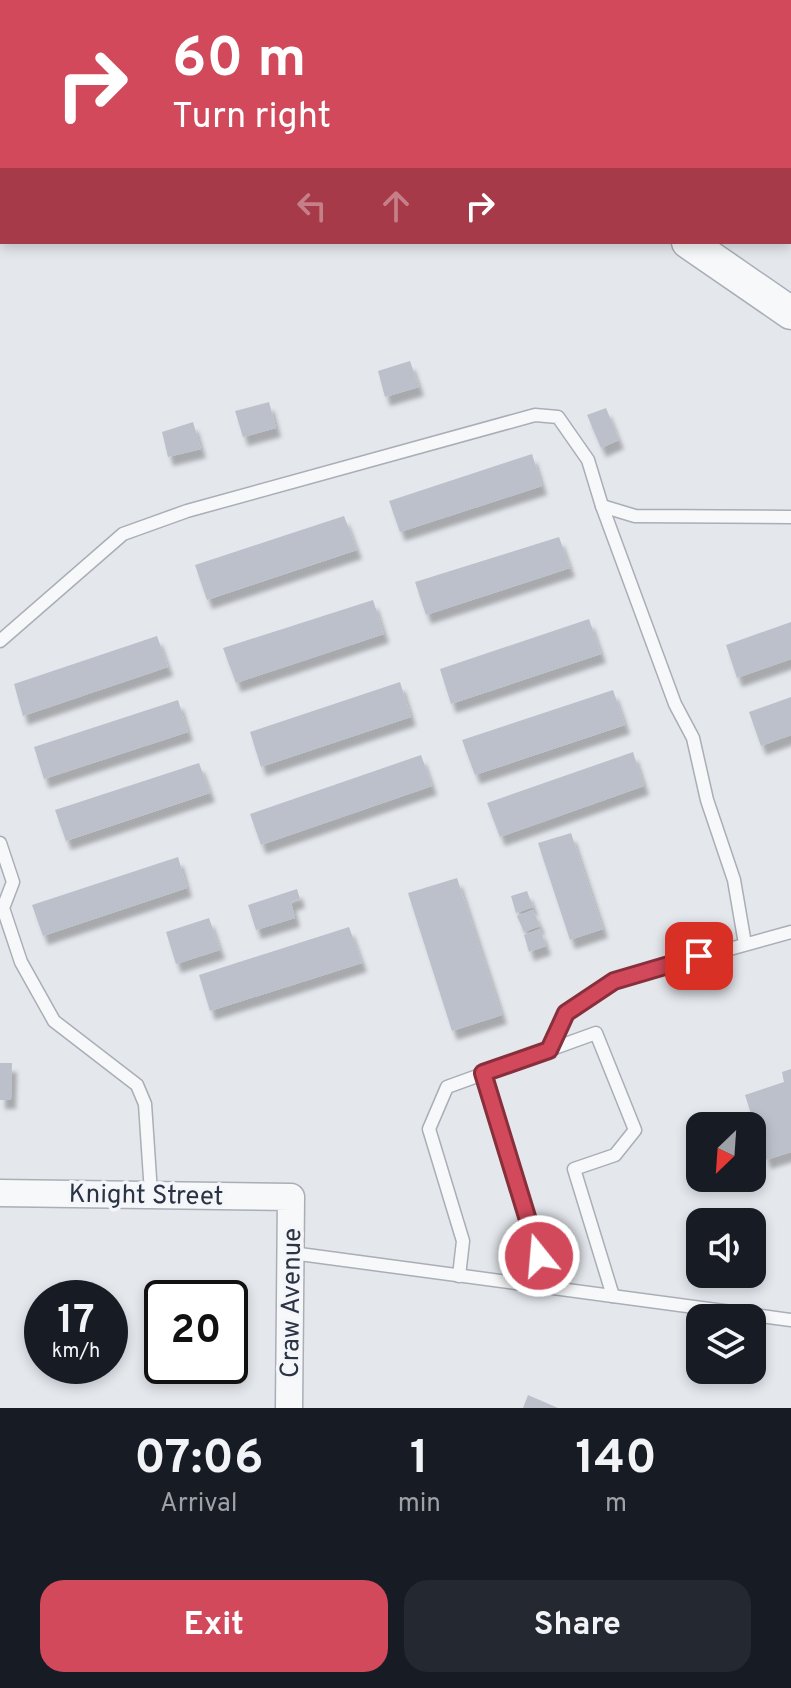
<!DOCTYPE html>
<html lang="en">
<head>
<meta charset="utf-8">
<style>
	:root { --surface:#171b24; --page:#242831; --text:#f1f3f6; --muted:#9ea1a6; --accent:#d1495b }
	body { margin:0; font-family:Overpass,sans-serif; background:var(--page); color:var(--text); height:100vh; display:flex; flex-direction:column; font-size:30px; white-space:nowrap }
	* { box-sizing:border-box; margin:0 }
	p { font-size:26px; color:var(--muted) }
	.icon { flex:none; width:44px; height:44px; fill:none; stroke:currentColor; stroke-width:2; stroke-linecap:round; stroke-linejoin:round }
	.map { position:relative; height:1408px; overflow:hidden }
	.panel { display:flex; flex-direction:column; background:var(--surface); flex:1 }
	.panel>* { flex:none }
	.hud { position:absolute; left:0px; top:0px; width:792px; height:244px; box-shadow:0 4px 12px #0003; background:#d1495b; color:#fff; overflow:hidden }
	.needle { width:52px; rotate:205deg }
	.buttons { position:absolute; left:686px; top:1112px; display:grid; gap:16px }
	.buttons a { display:grid; place-items:center; width:80px; height:80px; border-radius:16px; background:var(--surface); box-shadow:0 4px 12px #0003; font-size:40px }
	.speed { position:absolute; left:24px; top:1280px; display:flex; gap:16px; font-size:40px; font-weight:700; text-align:center }
	.speed>* { display:grid; place-content:center; width:104px; height:104px; border-radius:50%; background:var(--surface); box-shadow:0 4px 12px #0003; line-height:1 }
	.speed small { font-size:20px; font-weight:400 }
	.speed .limit { border:4px solid #111; border-radius:12px; background:#fff; color:#111 }
	.pin { position:absolute; display:grid; place-items:center; width:68px; height:68px; color:#fff; margin:-34px; border-radius:16px; box-shadow:0 4px 12px #0006 }
	.me { position:absolute; width:88px; margin:-44px; rotate:343deg; stroke-linejoin:round; filter:drop-shadow(0 0 6px #0008) }
	.turn { display:flex; align-items:center; gap:28px; height:168px; padding:0 40px; font-size:36px }
	.turn .icon { width:104px; height:104px; stroke-width:2.5 }
	.turn b { display:block; font-size:56px; line-height:68px }
	.lanes { display:flex; align-items:center; height:76px; padding:0 40px; background:#0003; justify-content:center; gap:40px; direction:ltr }
	.lanes .off { opacity:.35 }
	.eta { display:flex; justify-content:space-evenly; align-items:center; height:136px; text-align:center }
	.eta b { font-size:48px; font-weight:700; line-height:56px }
	.cta { display:flex; gap:16px; margin-top:auto; padding:16px 40px }
	.cta a { flex:1; height:92px; border-radius:24px; background:var(--accent); color:#fff; font-size:32px; font-weight:700; line-height:92px; text-align:center }
	.cta a+a { background:var(--page); color:var(--text) }
	.map>svg:first-child { display:block }
</style>
</head>
<body>
<div class="map">
<svg width="791" height="1408" viewBox="0 0 791 1408">
	<defs>
		<filter id="shadow"><feDropShadow dx="5" dy="9" stdDeviation="2" flood-color="#0004"/></filter>
	</defs>
	<rect width="100%" height="100%" fill="#e4e7ec"/>
	<g fill="#bbc0ca" filter="url(#shadow)">
		<path d="M410 361 419 387 385 397 378 371Z"/>
		<path d="M269 402 276 428 243 437 235 411Z"/>
		<path d="M606 408 619 440 601 448 587 415Z"/>
		<path d="M193 422 201 449 168 457 162 432Z"/>
		<path d="M532 454 542 486 400 532 389 501Z"/>
		<path d="M344 516 357 550 207 600 195 565Z"/>
		<path d="M559 537 570 568 426 615 415 582Z"/>
		<path d="M373 600 384 634 236 683 223 648Z"/>
		<path d="M589 619 601 654 451 704 440 669Z"/>
		<path d="M791 622V659L737 678 726 645Z"/>
		<path d="M157 636 168 667 23 716 14 684Z"/>
		<path d="M400 682 411 717 261 767 250 732Z"/>
		<path d="M613 690 625 725 475 775 462 740Z"/>
		<path d="M791 697V735L761 746 749 712Z"/>
		<path d="M178 700 188 732 44 779 34 747Z"/>
		<path d="M633 752 644 786 500 837 487 803Z"/>
		<path d="M421 755 432 786 261 845 250 814Z"/>
		<path d="M199 763 210 793 66 841 55 810Z"/>
		<path d="M571 833 603 929 570 940 538 843Z"/>
		<path d="M178 857 187 888 43 936 32 905Z"/>
		<path d="M457 878 502 1015 452 1031 408 893Z"/>
		<path d="M297 889 300 899 291 902 295 918 256 930 248 905Z"/>
		<path d="M527 891 533 907 516 913 511 896Z"/>
		<path d="M533 910 540 926 524 932 517 916Z"/>
		<path d="M209 918 220 950 176 964 166 932Z"/>
		<path d="M349 927 362 963 210 1011 199 975Z"/>
		<path d="M540 929 546 946 529 952 524 935Z"/>
		<path d="M0 1063H12L11 1100H0Z"/>
		<path d="M791 1069V1152L766 1160 745 1095 784 1082 782 1072Z"/>
		<path d="M528 1395 558 1408H523Z"/>
	</g>
	<g fill="none" stroke-linecap="round" stroke-linejoin="round">
		<g stroke="#a9aeb7" stroke-width="15">
			<g id="service">
				<path d="M602 506 675 704 693 738 707 800 734 880 745 944"/>
				<path d="M0 641 123 534 187 511 535 415 558 417 588 460 602 506 635 516 791 517"/>
				<path d="M0 843 13 882 3 908 21 962 54 1021 137 1085 145 1104 151 1193"/>
				<path d="M549 1050 566 1013 614 981 791 932"/>
				<path d="M483 1073 548 1286"/>
				<path d="M292 1253 791 1320"/>
				<path d="M459 1276 463 1241 429 1129 447 1087 596 1033 635 1130 615 1155 574 1169 613 1296"/>
			</g>
		</g>
		<g stroke="#a9aeb7" stroke-width="29">
			<g id="minor">
				<path d="M671 2 673 0"/>
				<path d="M790 87 791 88"/>
				<path d="M0 1193 291 1197 289 1408"/>
			</g>
		</g>
		<g stroke="#a9aeb7" stroke-width="35">
			<g id="tertiary">
				<path d="M334 0 337 2"/>
				<path d="M688 242 791 313"/>
			</g>
		</g>
		<use href="#service" stroke="#f7f8fa" stroke-width="12"/>
		<use href="#minor" stroke="#f7f8fa" stroke-width="26"/>
		<use href="#tertiary" stroke="#f7f8fa" stroke-width="32"/>
	</g>
	<g fill="none" stroke-linecap="round" stroke-linejoin="round">
		<g stroke="#882f3b" stroke-width="20">
			<path id="route" d="M539 1256 483 1073 549 1050 566 1013 614 981 699 956"/>
		</g>
		<use href="#route" stroke="#d1495b" stroke-width="14"/>
	</g>
	<g text-anchor="middle" stroke-width="7" stroke-linejoin="round" paint-order="stroke">
		<g font-size="26" fill="#2b3445" stroke="#f4f6f9">
			<text transform="translate(146 1194) rotate(1)" y="9">Knight Street</text>
			<text transform="translate(290 1303) rotate(-89)" y="9">Craw Avenue</text>
		</g>
	</g>
</svg>
<div class="buttons">
<a><svg class="needle" viewBox="-14 -14 28 28"><path d="M0-13l5 13h-10z" fill="#e53935"/><path d="M0 13l5-13h-10z" fill="#9ea1a6"/></svg></a>
<a><svg class="icon" aria-label="sound" viewBox="0 0 24 24"><path d="M4 9h4l5-4v14l-5-4H4zM17 9q2 3 0 6"/></svg></a>
<a><svg class="icon" aria-label="layers" viewBox="0 0 24 24"><path d="M12 4l9 5-9 5-9-5zM3 14l9 5 9-5"/></svg></a>
</div>
<div class="speed"><div>17<small>km/h</small></div><div class="limit">20</div></div>
<div class="pin" style="left:699px;top:956px;background:#d93025"><svg class="icon" aria-label="arrive" viewBox="0 0 24 24"><path d="M6 21V4h12l-3 4 3 4H6"/></svg></div>
<svg class="me" style="left:539px;top:1256px" viewBox="-20 -20 40 40"><circle r="17" fill="#d1495b" stroke="#fff" stroke-width="3"/><path d="M0-11L8 9 0 5-8 9z" fill="#fff"/></svg>
<div class="hud">
<div class="turn"><svg class="icon" aria-label="right" viewBox="0 0 24 24"><path d="M7 20v-9h11M14 6l5 5-5 5"/></svg><div><b>60 m</b>Turn right</div></div>
<div class="lanes"><svg class="icon off" aria-label="left" viewBox="0 0 24 24"><path d="M17 20v-9H6M10 6l-5 5 5 5"/></svg><svg class="icon off" aria-label="ahead" viewBox="0 0 24 24"><path d="M12 20V5M6 11l6-6 6 6"/></svg><svg class="icon" aria-label="right" viewBox="0 0 24 24"><path d="M7 20v-9h11M14 6l5 5-5 5"/></svg></div>
</div>
</div>
<section class="panel">
<div class="eta">
<div><b>07:06</b><p>Arrival</p></div>
<div><b>1</b><p>min</p></div>
<div><b>140</b><p>m</p></div>
</div>
<div class="cta"><a>Exit</a><a>Share</a></div>
</section>
</body>
</html>
